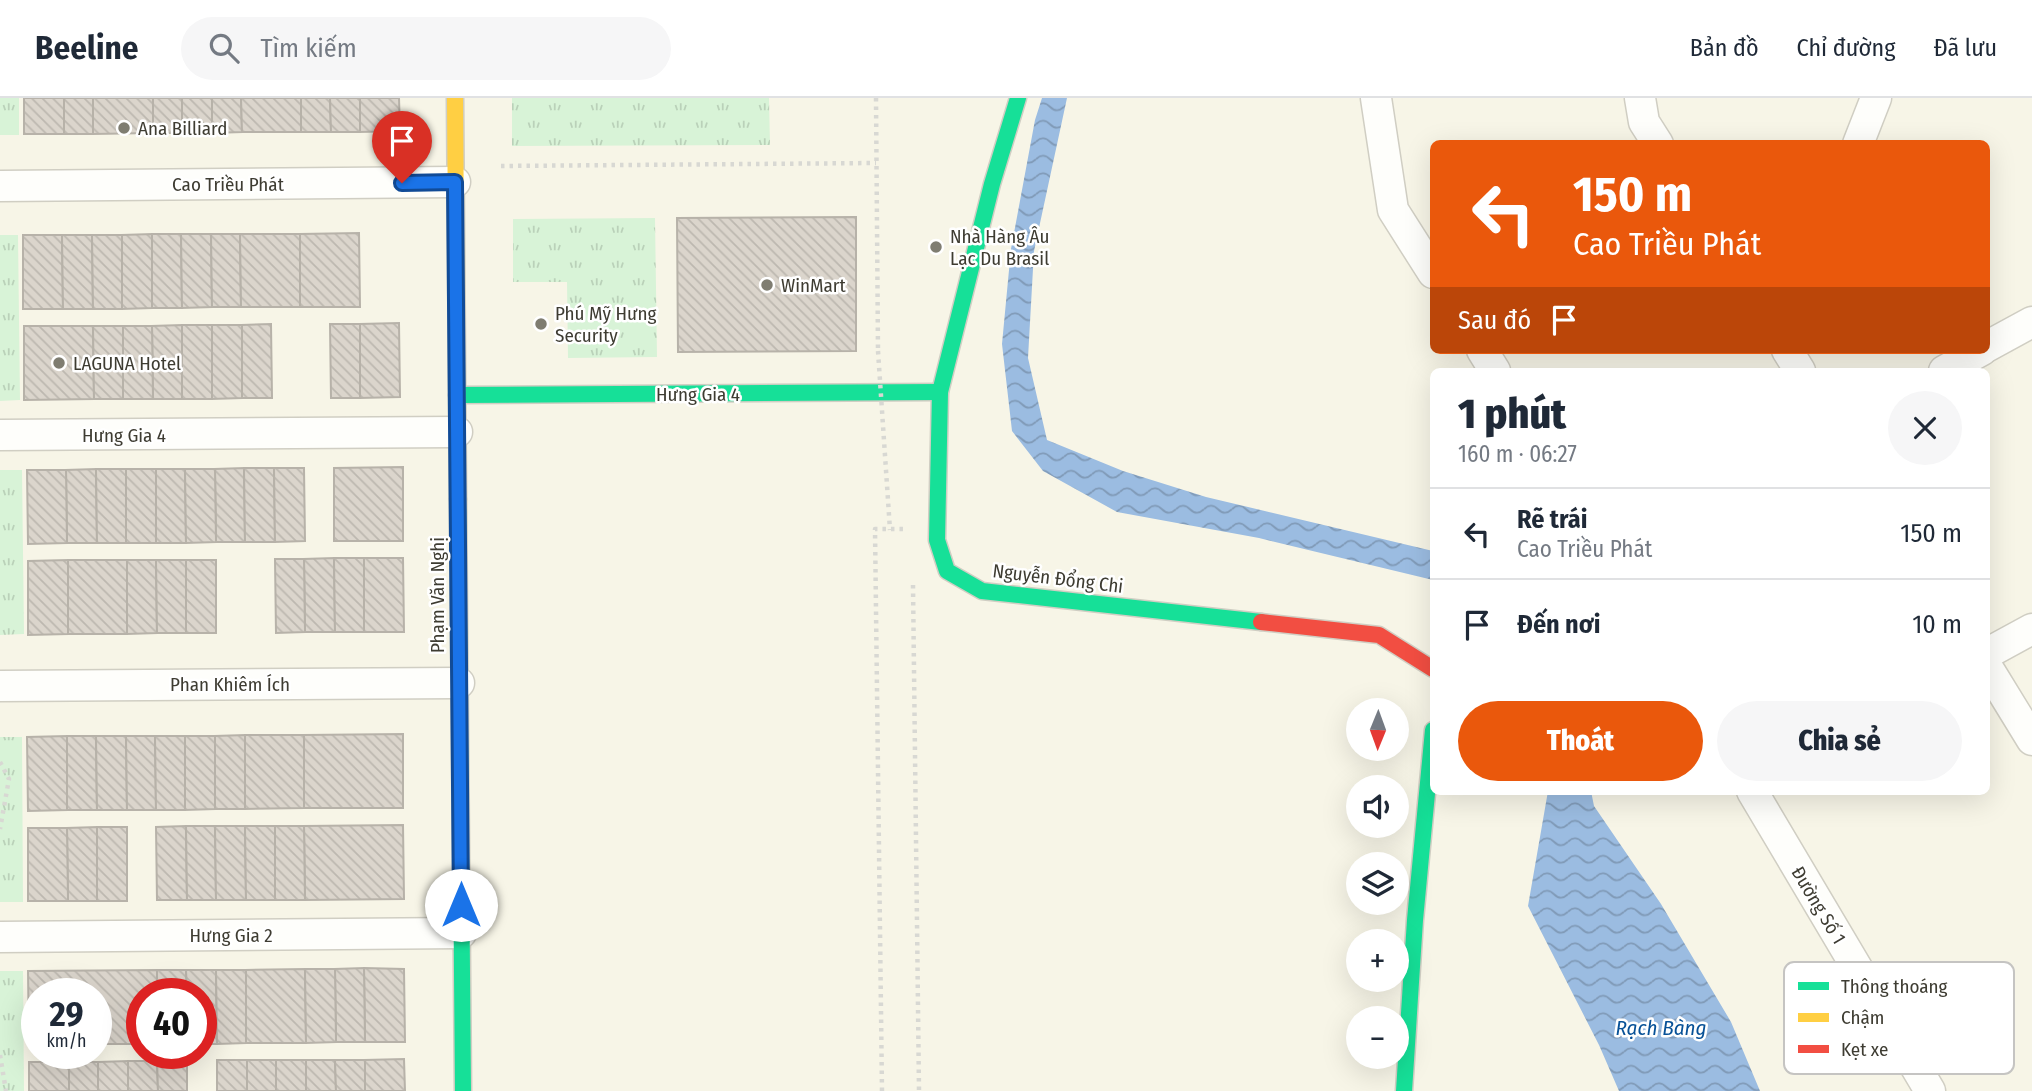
<!DOCTYPE html>
<html lang="vi">
<head>
<meta charset="utf-8">
<style>
	:root { --surface:#fff; --page:#f6f6f7; --text:#1f2937; --muted:#747a83; --line:#e0e1e3; --accent:#ea580c }
	body { margin:0; font-family:"Fira Sans Condensed",sans-serif; background:var(--page); color:var(--text); height:100vh; display:flex; flex-direction:column; font-size:26px; white-space:nowrap }
	* { box-sizing:border-box; margin:0 }
	p { font-size:23px; color:var(--muted) }
	.icon { flex:none; width:38px; height:38px; fill:none; stroke:currentColor; stroke-width:2; stroke-linecap:round; stroke-linejoin:round }
	.map { position:relative; flex:1; overflow:hidden }
	.panel { position:absolute; left:1430px; top:270px; width:560px; height:427px; display:flex; flex-direction:column; background:var(--surface); border-radius:10px; box-shadow:0 7px 28px #0002 }
	.panel>* { flex:none }
	.hud { position:absolute; left:1430px; top:42px; width:560px; height:214px; border-radius:10px; box-shadow:0 7px 28px #0002; background:#ea580c; color:#fff; overflow:hidden }
	.needle { width:46px; rotate:181deg }
	.tools { position:absolute; left:1346px; top:600px; display:grid; gap:14px }
	.tools a { display:grid; place-items:center; width:63px; height:63px; border-radius:50%; background:var(--surface); box-shadow:0 7px 28px #0002; font-size:35px }
	.speed { position:absolute; left:21px; top:880px; display:flex; gap:14px; font-size:35px; font-weight:700; text-align:center }
	.speed>* { display:grid; place-content:center; width:91px; height:91px; border-radius:50%; background:var(--surface); box-shadow:0 7px 28px #0002; line-height:1 }
	.speed small { font-size:18px; font-weight:400 }
	.speed .limit { border:10px solid #d22; background:#fff; color:#111 }
	.pin { position:absolute; display:grid; place-items:center; width:60px; height:60px; color:#fff; margin:-72px -30px; border-radius:50% 50% 50% 0; rotate:-45deg; box-shadow:0 0 7px #0007 }
	.pin .icon { rotate:45deg }
	.me { position:absolute; width:77px; margin:-38px; rotate:0deg; stroke-linejoin:round; filter:drop-shadow(0 0 5px #0008) }
	.turn { display:flex; align-items:center; gap:24px; height:147px; padding:0 28px; font-size:32px }
	.turn .icon { width:91px; height:91px; stroke-width:2.5 }
	.turn b { display:block; font-size:49px; line-height:60px }
	.then { display:flex; align-items:center; height:66px; padding:0 28px; background:#0003; gap:14px; font-size:26px }
	.round { display:grid; place-items:center; flex:none; width:74px; height:74px; border-radius:37px; background:var(--page) }
	.overview { display:flex; align-items:center; justify-content:space-between; height:119px; padding:0 28px }
	h1 { font-size:42px; font-weight:800; line-height:52px }
	.button { display:flex; gap:14px; margin-top:auto; padding:14px 28px }
	.button a { flex:1; height:80px; border-radius:42px; background:var(--accent); color:#fff; font-size:28px; font-weight:800; line-height:80px; text-align:center }
	.button a+a { background:var(--page); color:var(--text) }
	ul { padding:0; list-style:none }
	li { display:flex; align-items:center; gap:21px; height:91px; padding:0 28px; border-top:2px solid var(--line) }
	li div { flex:1 }
	li b { display:block; font-size:26px }
	li em { font-style:normal }
	header { display:flex; align-items:center; gap:42px; box-sizing:border-box; height:98px; padding:0 35px; background:var(--surface); border-bottom:2px solid var(--line) }
	header strong { font-size:33px }
	nav { display:flex; gap:38px; margin-inline-start:auto; font-size:24px }
	.search { width:490px; height:63px; background:var(--page); display:flex; align-items:center; gap:18px; box-sizing:border-box; padding:0 24px; border-radius:38px; color:var(--muted); font-size:26px }
	.map>svg:first-child { display:block }
</style>
</head>
<body>
<header>
<strong>Beeline</strong>
<div class="search"><svg class="icon" aria-label="search" viewBox="0 0 24 24"><circle cx="10" cy="10" r="6"/><path d="M15 15l6 6"/></svg>Tìm kiếm</div>
<nav><a>Bản đồ</a><a>Chỉ đường</a><a>Đã lưu</a></nav>
</header>
<div class="map">
<svg width="2032" height="993" viewBox="0 0 2032 993">
	<defs>
		<pattern id="park-tufts" width="24" height="20" patternUnits="userSpaceOnUse" patternTransform="scale(1.75)"><rect width="24" height="20" fill="#d8f3d7"/><path d="M3 7l-1-3M5 7V3M7 7l1-3M15 17l-1-3M17 17v-4M19 17l1-3" fill="none" stroke="#bad1b9"/></pattern>
		<pattern id="water-waves" width="16" height="10" patternUnits="userSpaceOnUse" patternTransform="scale(1.75)"><rect width="16" height="10" fill="#9bbce1"/><path d="M0 5q4-4 8 0t8 0" fill="none" stroke="#809ab7"/></pattern>
		<pattern id="building-back-hatch" width="6" height="6" patternUnits="userSpaceOnUse" patternTransform="scale(1.75)"><rect width="6" height="6" fill="#dbd5cc"/><path d="M-1 5l2 2M0 0l6 6M5-1l2 2" fill="none" stroke="#bdb8b0"/></pattern>
	</defs>
	<rect width="100%" height="100%" fill="#f7f5e7"/>
	<g fill="url(#park-tufts)">
		<rect x="0" y="0" width="19" height="37"/>
		<path d="M512 0H769L770 47 512 48Z"/>
		<path d="M655 120 657 259 568 260 567 184H513V121Z"/>
		<path d="M0 137H18L20 302 0 303Z"/>
		<path d="M0 372H22L24 536 0 537Z"/>
		<path d="M0 639H22L23 804H0Z"/>
		<path d="M0 873H23L24 993H0Z"/>
	</g>
	<g fill="url(#water-waves)">
		<path d="M1042 0H1067L1034 153 1028 260 1047 342 1123 373 1206 399 1433 453V482L1259 440 1117 414 1043 373 1012 333 1002 246 1011 151 1035 22Z"/>
		<path d="M1548 693H1591L1594 708 1661 806 1731 924 1760 993H1619L1599 947 1528 808Z"/>
	</g>
	<g fill="url(#building-back-hatch)" stroke="#b7b2a9" stroke-width="2">
		<rect x="24" y="0" width="40" height="36"/>
		<rect x="64" y="0" width="29" height="36"/>
		<path d="M93 0H153V35L93 36Z"/>
		<rect x="153" y="0" width="29" height="35"/>
		<rect x="182" y="0" width="30" height="35"/>
		<path d="M212 0H241L242 34 212 35Z"/>
		<path d="M241 0H301V34H242Z"/>
		<path d="M301 0H330L331 34H301Z"/>
		<path d="M330 0H360V34H331Z"/>
		<path d="M360 0H399L400 33 360 34Z"/>
		<path d="M856 119V253L678 254 677 120Z"/>
		<path d="M359 135 360 209H300V136Z"/>
		<path d="M152 136V210L122 211V137Z"/>
		<path d="M152 136H181L182 210H152Z"/>
		<path d="M181 136H211L212 209 182 210Z"/>
		<path d="M211 136H240L241 209H212Z"/>
		<path d="M240 136H300V209H241Z"/>
		<path d="M23 137H62L63 211H23Z"/>
		<path d="M62 137H92L93 211H63Z"/>
		<path d="M92 137H122V211H93Z"/>
		<path d="M399 225 400 299 360 300V226Z"/>
		<path d="M271 226 272 300H242V227Z"/>
		<path d="M330 226H360V300H331Z"/>
		<path d="M182 227V301H153L152 228Z"/>
		<rect x="182" y="227" width="30" height="74"/>
		<path d="M212 227H242V300L212 301Z"/>
		<path d="M24 228H93L94 301 24 302Z"/>
		<path d="M93 228H123V301H94Z"/>
		<path d="M123 228H152L153 301H123Z"/>
		<path d="M403 369V443H334V370Z"/>
		<path d="M244 370 245 444H216L215 371Z"/>
		<path d="M244 370H274L275 444H245Z"/>
		<path d="M274 370H304L305 443 275 444Z"/>
		<path d="M96 371 97 445H67L66 372Z"/>
		<path d="M96 371H126V445H97Z"/>
		<rect x="126" y="371" width="30" height="74"/>
		<path d="M156 371H185L186 445H156Z"/>
		<path d="M185 371H215L216 444 186 445Z"/>
		<path d="M27 372H66L67 445 28 446Z"/>
		<path d="M334 460 335 534H305L304 461Z"/>
		<path d="M334 460H364V534H335Z"/>
		<path d="M364 460H403L404 534H364Z"/>
		<path d="M275 461H304L305 534 276 535Z"/>
		<path d="M68 462V536L28 537V463Z"/>
		<rect x="68" y="462" width="59" height="74"/>
		<path d="M127 462H156L157 535 127 536Z"/>
		<path d="M156 462H186V535H157Z"/>
		<rect x="186" y="462" width="30" height="73"/>
		<path d="M403 636V710H304V637Z"/>
		<path d="M245 637V711H215V638Z"/>
		<path d="M245 637H304V710L245 711Z"/>
		<path d="M67 638V712L28 713 27 639Z"/>
		<path d="M67 638H96L97 712H67Z"/>
		<path d="M96 638H126L127 712H97Z"/>
		<path d="M126 638H155L156 712H127Z"/>
		<path d="M155 638H185V712H156Z"/>
		<path d="M185 638H215V711L185 712Z"/>
		<path d="M403 727 404 801 305 802 304 728Z"/>
		<path d="M186 728 187 802H157L156 729Z"/>
		<path d="M186 728H215L216 802H187Z"/>
		<path d="M215 728H245L246 802H216Z"/>
		<path d="M245 728H275V802H246Z"/>
		<path d="M275 728H304L305 802H275Z"/>
		<path d="M97 729V803H68L67 730Z"/>
		<rect x="97" y="729" width="30" height="74"/>
		<path d="M28 730H67L68 803H28Z"/>
		<path d="M364 870 404 871 405 944H365Z"/>
		<path d="M364 870 365 944H336L335 871Z"/>
		<path d="M305 871 306 945H246V872Z"/>
		<path d="M305 871H335L336 944 306 945Z"/>
		<path d="M157 872V896H142V946H96V896H37V947H29L28 873Z"/>
		<path d="M157 872H186L187 896H157Z"/>
		<path d="M186 872H216L217 946H201V896H187Z"/>
		<path d="M216 872H246V945L217 946Z"/>
		<path d="M404 961 405 993H365V962Z"/>
		<rect x="217" y="962" width="30" height="31"/>
		<rect x="247" y="962" width="29" height="31"/>
		<rect x="276" y="962" width="30" height="31"/>
		<path d="M306 962H335L336 993H306Z"/>
		<path d="M335 962H365V993H336Z"/>
		<path d="M128 963V993H98V964Z"/>
		<path d="M128 963H157L158 993H128Z"/>
		<path d="M157 963H187V993H158Z"/>
		<rect x="29" y="964" width="40" height="29"/>
		<rect x="69" y="964" width="29" height="29"/>
	</g>
	<g fill="none" stroke-linecap="round" stroke-linejoin="round">
		<g stroke="#d0cec3" stroke-width="33">
			<g id="street">
				<path d="M1376 0 1393 112 1433 175"/>
				<path d="M1640 0 1644 24 1658 46"/>
				<path d="M1858 46 1876 0"/>
				<path d="M0 88 455 84"/>
				<path d="M1986 249 2032 224"/>
				<path d="M1482 252 1495 273"/>
				<path d="M1787 252 1800 273"/>
				<path d="M1944 273 1982 252"/>
				<path d="M0 337 457 334"/>
				<path d="M1986 556 2032 531"/>
				<path d="M1986 567 2032 642"/>
				<path d="M0 588 459 585"/>
				<path d="M1752 693 1930 993"/>
				<path d="M0 839 461 835"/>
			</g>
		</g>
		<g stroke="#d0cec3" stroke-width="19">
			<g id="fast">
				<path d="M1018 0 992 86 940 294 937 442 947 473 982 493 1261 524"/>
				<path d="M457 297 940 294"/>
				<path d="M458 401 463 993"/>
				<path d="M1404 993 1415 822 1433 632"/>
			</g>
		</g>
		<g stroke="#d0cec3" stroke-width="19">
			<path id="slow" d="M455 0 458 401"/>
		</g>
		<g stroke="#d0cec3" stroke-width="19">
			<path id="jam" d="M1261 524 1379 537 1433 571"/>
		</g>
		<g stroke="#d8d8d3" stroke-width="4.5" stroke-dasharray="3.5 5" stroke-linecap="butt">
			<path d="M876 0 878 253"/>
			<path d="M501 68 876 65"/>
			<path d="M913 487 919 993"/>
			<path d="M0 664 9 681 0 731"/>
			<path d="M0 957 6 993"/>
			<path d="M882 993 875 431H903"/>
		</g>
		<use href="#street" stroke="#fefefb" stroke-width="30"/>
		<use href="#fast" stroke="#16e098" stroke-width="16"/>
		<use href="#slow" stroke="#ffcf43" stroke-width="16"/>
		<use href="#jam" stroke="#f24e42" stroke-width="16"/>
		<path stroke="#d8d8d3" stroke-width="4.5" stroke-dasharray="3.5 5" stroke-linecap="butt" d="M878 253 890 432"/>
	</g>
	<g fill="none" stroke-linecap="round" stroke-linejoin="round">
		<g stroke="#114b97" stroke-width="18">
			<path id="route" d="M402 85 455 84 461 807"/>
		</g>
		<use href="#route" stroke="#1a73e8" stroke-width="12"/>
	</g>
	<g fill="#7f7d71" stroke="#fff" stroke-width="2.5">
		<circle cx="124" cy="30" r="7"/>
		<circle cx="936" cy="149" r="7"/>
		<circle cx="767" cy="187" r="7"/>
		<circle cx="541" cy="226" r="7"/>
		<circle cx="59" cy="265" r="7"/>
	</g>
	<g text-anchor="middle" stroke-width="5" stroke-linejoin="round" paint-order="stroke">
		<g font-size="19" fill="#3e3c32" stroke="#fff" text-anchor="start">
			<text x="138" y="37">Ana Billiard</text>
			<text x="950" y="145">Nhà Hàng Âu<tspan x="950" dy="22">Lạc Du Brasil</tspan></text>
			<text x="781" y="194">WinMart</text>
			<text x="555" y="222">Phú Mỹ Hưng<tspan x="555" dy="22">Security</tspan></text>
			<text x="73" y="272">LAGUNA Hotel</text>
		</g>
		<g font-size="19" fill="#3e3c32" stroke="#fff">
			<text x="228" y="93">Cao Triều Phát</text>
			<text x="698" y="303">Hưng Gia 4</text>
			<text x="124" y="344">Hưng Gia 4</text>
			<text transform="translate(1058 480) rotate(7)" y="7">Nguyễn Đổng Chi</text>
			<text transform="translate(437 497) rotate(-90)" y="7">Phạm Văn Nghị</text>
			<text x="230" y="593">Phan Khiêm Ích</text>
			<text transform="translate(1819 807) rotate(59)" y="7">Đường Số 1</text>
			<text x="231" y="844">Hưng Gia 2</text>
		</g>
		<g font-size="21" font-style="italic" fill="#075197" stroke="#fff">
			<text x="1661" y="937">Rạch Bàng</text>
		</g>
	</g>
	<rect x="1784" y="864" width="230" height="112" rx="10" fill="#fff" stroke="#c5c4c2" stroke-width="2"/>
	<rect x="1798" y="884" width="31" height="8" fill="#16e098"/>
	<rect x="1798" y="915" width="31" height="9" fill="#ffcf43"/>
	<rect x="1798" y="947" width="31" height="8" fill="#f24e42"/>
	<g font-size="19" fill="#3e3c32">
		<text x="1841" y="895">Thông thoáng</text>
		<text x="1841" y="926">Chậm</text>
		<text x="1841" y="958">Kẹt xe</text>
	</g>
</svg>
<div class="tools">
<a><svg class="needle" viewBox="-14 -14 28 28"><path d="M0-13l5 13h-10z" fill="#e53935"/><path d="M0 13l5-13h-10z" fill="#747a83"/></svg></a>
<a><svg class="icon" aria-label="sound" viewBox="0 0 24 24"><path d="M4 9h4l5-4v14l-5-4H4zM17 9q2 3 0 6"/></svg></a>
<a><svg class="icon" aria-label="layers" viewBox="0 0 24 24"><path d="M12 4l9 5-9 5-9-5zM3 14l9 5 9-5"/></svg></a>
<a>+</a>
<a>−</a>
</div>
<div class="speed"><div>29<small>km/h</small></div><div class="limit">40</div></div>
<div class="pin" style="left:402px;top:85px;background:#d93025"><svg class="icon" aria-label="arrive" viewBox="0 0 24 24"><path d="M6 21V4h12l-3 4 3 4H6"/></svg></div>
<svg class="me" style="left:461px;top:807px" viewBox="-20 -20 40 40"><circle r="19" fill="#fff"/><path d="M0-13L10 11 0 6-10 11z" fill="#1a73e8"/></svg>
<div class="hud">
<div class="turn"><svg class="icon" aria-label="left" viewBox="0 0 24 24"><path d="M17 20v-9H6M10 6l-5 5 5 5"/></svg><div><b>150 m</b>Cao Triều Phát</div></div>
<div class="then">Sau đó<svg class="icon" aria-label="arrive" viewBox="0 0 24 24"><path d="M6 21V4h12l-3 4 3 4H6"/></svg></div>
</div>
<section class="panel">
<div class="overview"><div><h1>1 phút</h1><p>160 m · 06:27</p></div><a class="round"><svg class="icon" aria-label="close" viewBox="0 0 24 24"><path d="M6 6l12 12M18 6L6 18"/></svg></a></div>
<ul>
<li><svg class="icon" aria-label="left" viewBox="0 0 24 24"><path d="M17 20v-9H6M10 6l-5 5 5 5"/></svg><div><b>Rẽ trái</b><p>Cao Triều Phát</p></div><em>150 m</em></li>
<li><svg class="icon" aria-label="arrive" viewBox="0 0 24 24"><path d="M6 21V4h12l-3 4 3 4H6"/></svg><div><b>Đến nơi</b></div><em>10 m</em></li>
</ul>
<div class="button"><a>Thoát</a><a>Chia sẻ</a></div>
</section>
</div>
</body>
</html>
